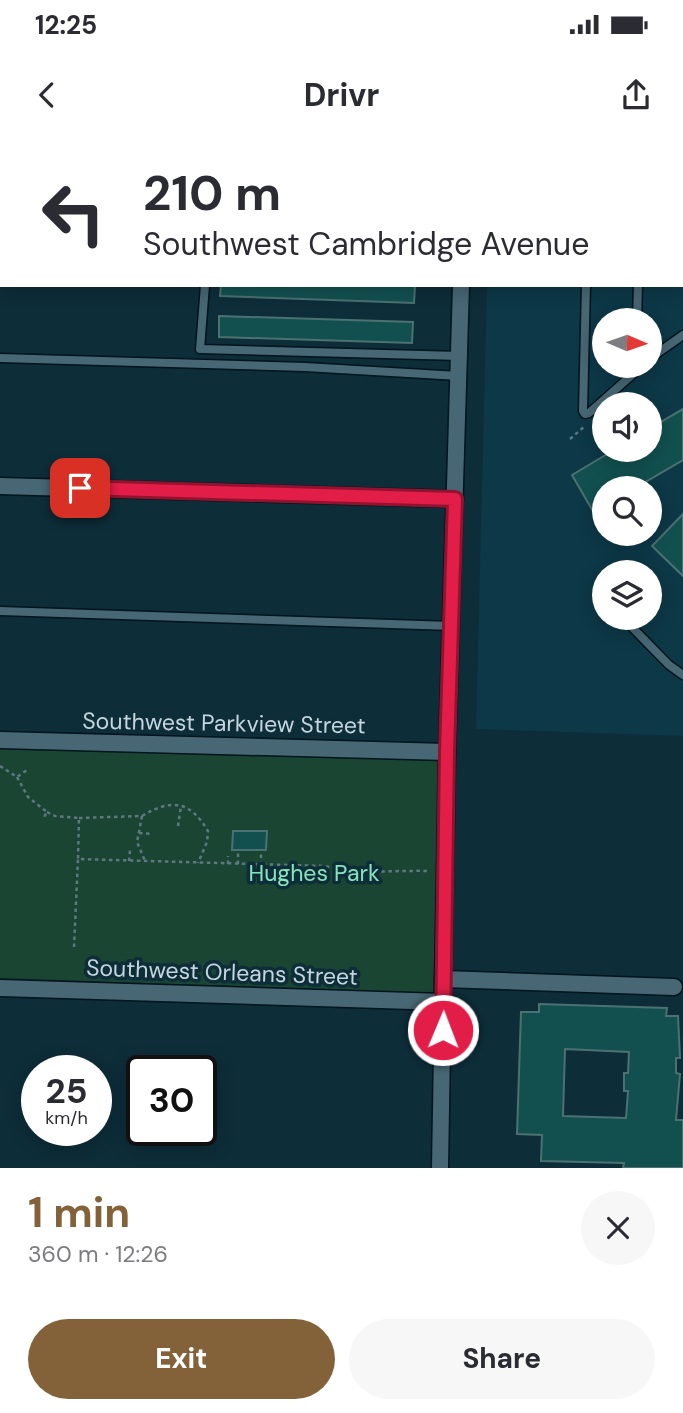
<!DOCTYPE html>
<html lang="en">
<head>
<meta charset="utf-8">
<style>
	:root { --surface:#fff; --page:#f7f7f7; --text:#2b2b33; --muted:#7c7c81; --accent:#846239 }
	body { margin:0; font-family:"DM Sans",sans-serif; background:var(--page); color:var(--text); height:100vh; display:flex; flex-direction:column; font-size:26px; white-space:nowrap }
	* { box-sizing:border-box; margin:0 }
	p { font-size:23px; color:var(--muted) }
	.icon { flex:none; width:38px; height:38px; fill:none; stroke:currentColor; stroke-width:2; stroke-linecap:round; stroke-linejoin:round }
	.map { position:relative; height:1028px; overflow:hidden }
	.details { display:flex; flex-direction:column; background:var(--surface); flex:1 }
	.details>* { flex:none }
	.hud { position:absolute; left:0px; top:0px; width:684px; height:147px; box-shadow:0 4px 18px #0003; background:#fff; color:var(--text); overflow:hidden }
	.needle { width:46px; rotate:92deg }
	.controls { position:absolute; left:592px; top:168px; display:grid; gap:14px }
	.controls a { display:grid; place-items:center; width:70px; height:70px; border-radius:50%; background:var(--surface); box-shadow:0 4px 18px #0003; font-size:35px }
	.speed { position:absolute; left:21px; top:915px; display:flex; gap:14px; font-size:35px; font-weight:700; text-align:center }
	.speed>* { display:grid; place-content:center; width:91px; height:91px; border-radius:50%; background:var(--surface); box-shadow:0 4px 18px #0003; line-height:1 }
	.speed small { font-size:18px; font-weight:400 }
	.speed .limit { border:4px solid #111; border-radius:10px; background:#fff; color:#111 }
	.pin { position:absolute; display:grid; place-items:center; width:60px; height:60px; color:#fff; margin:-30px; border-radius:14px; box-shadow:0 4px 10px #0006 }
	.me { position:absolute; width:77px; margin:-38px; rotate:1deg; stroke-linejoin:round; filter:drop-shadow(0 0 5px #0008) }
	.turn { display:flex; align-items:center; gap:24px; height:147px; padding:0 28px; font-size:32px }
	.turn .icon { width:91px; height:91px; stroke-width:2.5 }
	.turn b { display:block; font-size:49px; line-height:60px }
	.round { display:grid; place-items:center; flex:none; width:74px; height:74px; border-radius:37px; background:var(--page) }
	.headline { display:flex; align-items:center; justify-content:space-between; height:119px; padding:0 28px }
	h1 { font-size:42px; font-weight:700; line-height:52px; color:var(--accent) }
	.cta { display:flex; gap:14px; margin-top:auto; padding:14px 28px }
	.cta a { flex:1; height:80px; border-radius:42px; background:var(--accent); color:#fff; font-size:28px; font-weight:700; line-height:80px; text-align:center }
	.cta a+a { background:var(--page); color:var(--text) }
	.status { display:flex; justify-content:space-between; align-items:center; height:49px; padding:0 35px; background:var(--surface); direction:ltr }
	.status svg { height:19px; fill:currentColor }
	header { display:flex; justify-content:space-between; align-items:center; height:91px; padding:0 28px; background:var(--surface); font-size:32px; font-weight:700 }
	.map>svg:first-child { display:block }
</style>
</head>
<body>
<div class="status"><b>12:25</b><svg viewBox="0 0 49 12"><path d="M0 12V9h3v3zM5 12V6h3v6zM10 12V3h3v9zM15 12V0h3v12zM26 1h20v11H26zM47 4h2v5h-2z"/></svg></div>
<header><svg class="icon" aria-label="back" viewBox="0 0 24 24"><path d="M15 5l-7 7 7 7"/></svg>Drivr<svg class="icon" aria-label="share" viewBox="0 0 24 24"><path d="M12 15V3M7 8l5-5 5 5M5 13v7h14v-7"/></svg></header>
<div class="map">
<svg width="683" height="1028" viewBox="0 0 683 1028">
	<rect width="100%" height="100%" fill="#0d2d39"/>
	<path fill="#0d3847" fill-rule="evenodd" d="M683 43V596L476 589 487 145H682ZM604 180H649V226H604ZM604 264H649V310H604ZM604 348H649V394H604ZM604 432H649V478H604Z"/>
	<path fill="#1a4533" d="M0 609 439 620 433 853 0 838Z"/>
	<g fill="#125050" stroke="#4b7170" stroke-width="2" fill-rule="evenodd">
		<path d="M221 145H415L414 163 220 156Z"/>
		<path d="M219 176 413 182 412 203 219 197Z"/>
		<path d="M683 269V320L635 348H604V367L594 373 572 335 614 310H649V289Z"/>
		<path d="M683 374V436L652 406Z"/>
		<path d="M233 691H267L266 710H232Z"/>
		<path d="M539 864 667 868 666 876H678L680 918H676V933L680 934 676 980H683V1028H623L624 1023 541 1021 542 995 517 994 521 872H539ZM565 909 629 912 628 933H624V951H628L626 978 563 976Z"/>
	</g>
	<g fill="none" stroke-linecap="round" stroke-linejoin="round">
		<g stroke="#00141d" stroke-width="11">
			<g id="service">
				<path d="M359 2V0"/>
				<path d="M682 72H683"/>
				<path d="M205 145 200 209 460 216"/>
				<path d="M586 145 583 271 585 274 589 273 642 226"/>
				<path d="M637 180 638 145"/>
				<path d="M0 218 305 227 459 236"/>
				<path d="M649 219 683 195"/>
				<path d="M599 454 604 458"/>
				<path d="M0 471 452 486"/>
				<path d="M623 478 669 525 683 535"/>
			</g>
		</g>
		<g stroke="#00141d" stroke-width="19">
			<g id="minor">
				<path d="M465 2V0"/>
				<path d="M0 346 455 359"/>
				<path d="M0 600 447 612"/>
				<path d="M443 839 674 847"/>
				<path d="M0 848 443 862"/>
				<path d="M440 1028 447 612 461 145"/>
			</g>
		</g>
		<g stroke="#5e7882" stroke-width="2.5" stroke-dasharray="3.5 3.5" stroke-linecap="butt">
			<path d="M682 26H683"/>
			<path d="M570 299 585 286"/>
			<path d="M0 626 17 637 27 630"/>
			<path d="M17 637 28 657 47 672 43 679"/>
			<path d="M47 672 55 676 79 678 78 719"/>
			<path d="M142 676C172 658 190 661 208 691L207 702 198 723"/>
			<path d="M79 678 142 676 137 702 145 721"/>
			<path d="M178 686 181 666"/>
			<path d="M139 693 153 694"/>
			<path d="M129 721 130 710"/>
			<path d="M228 724V716"/>
			<path d="M238 724V711"/>
			<path d="M261 725V711"/>
			<path d="M74 807 78 719 325 726C358 735 393 730 427 731V728"/>
		</g>
		<use href="#service" stroke="#476774" stroke-width="8"/>
		<use href="#minor" stroke="#476774" stroke-width="16"/>
	</g>
	<g fill="none" stroke-linecap="round" stroke-linejoin="round">
		<g stroke="#92132f" stroke-width="18">
			<path id="route" d="M80 348 455 359 447 612 443 890"/>
		</g>
		<use href="#route" stroke="#e11d48" stroke-width="12"/>
	</g>
	<g text-anchor="middle" stroke-width="7" stroke-linejoin="round" paint-order="stroke">
		<g font-size="23" fill="#c4d5dd" stroke="#0d2d39">
			<text transform="translate(224 583) rotate(1)" y="8">Southwest Parkview Street</text>
			<text transform="translate(222 832) rotate(2)" y="8">Southwest Orleans Street</text>
		</g>
		<g font-size="23" fill="#88e2ba" stroke="#0d2d39">
			<text x="314" y="741">Hughes Park</text>
		</g>
	</g>
</svg>
<div class="controls">
<a><svg class="needle" viewBox="-14 -14 28 28"><path d="M0-13l5 13h-10z" fill="#e53935"/><path d="M0 13l5-13h-10z" fill="#7c7c81"/></svg></a>
<a><svg class="icon" aria-label="sound" viewBox="0 0 24 24"><path d="M4 9h4l5-4v14l-5-4H4zM17 9q2 3 0 6"/></svg></a>
<a><svg class="icon" aria-label="search" viewBox="0 0 24 24"><circle cx="10" cy="10" r="6"/><path d="M15 15l6 6"/></svg></a>
<a><svg class="icon" aria-label="layers" viewBox="0 0 24 24"><path d="M12 4l9 5-9 5-9-5zM3 14l9 5 9-5"/></svg></a>
</div>
<div class="speed"><div>25<small>km/h</small></div><div class="limit">30</div></div>
<div class="pin" style="left:80px;top:348px;background:#d93025"><svg class="icon" aria-label="arrive" viewBox="0 0 24 24"><path d="M6 21V4h12l-3 4 3 4H6"/></svg></div>
<svg class="me" style="left:443px;top:890px" viewBox="-20 -20 40 40"><circle r="17" fill="#e11d48" stroke="#fff" stroke-width="3"/><path d="M0-11L8 9 0 5-8 9z" fill="#fff"/></svg>
<div class="hud">
<div class="turn"><svg class="icon" aria-label="left" viewBox="0 0 24 24"><path d="M17 20v-9H6M10 6l-5 5 5 5"/></svg><div><b>210 m</b>Southwest Cambridge Avenue</div></div>
</div>
</div>
<section class="details">
<div class="headline"><div><h1>1 min</h1><p>360 m · 12:26</p></div><a class="round"><svg class="icon" aria-label="close" viewBox="0 0 24 24"><path d="M6 6l12 12M18 6L6 18"/></svg></a></div>
<div class="cta"><a>Exit</a><a>Share</a></div>
</section>
</body>
</html>
